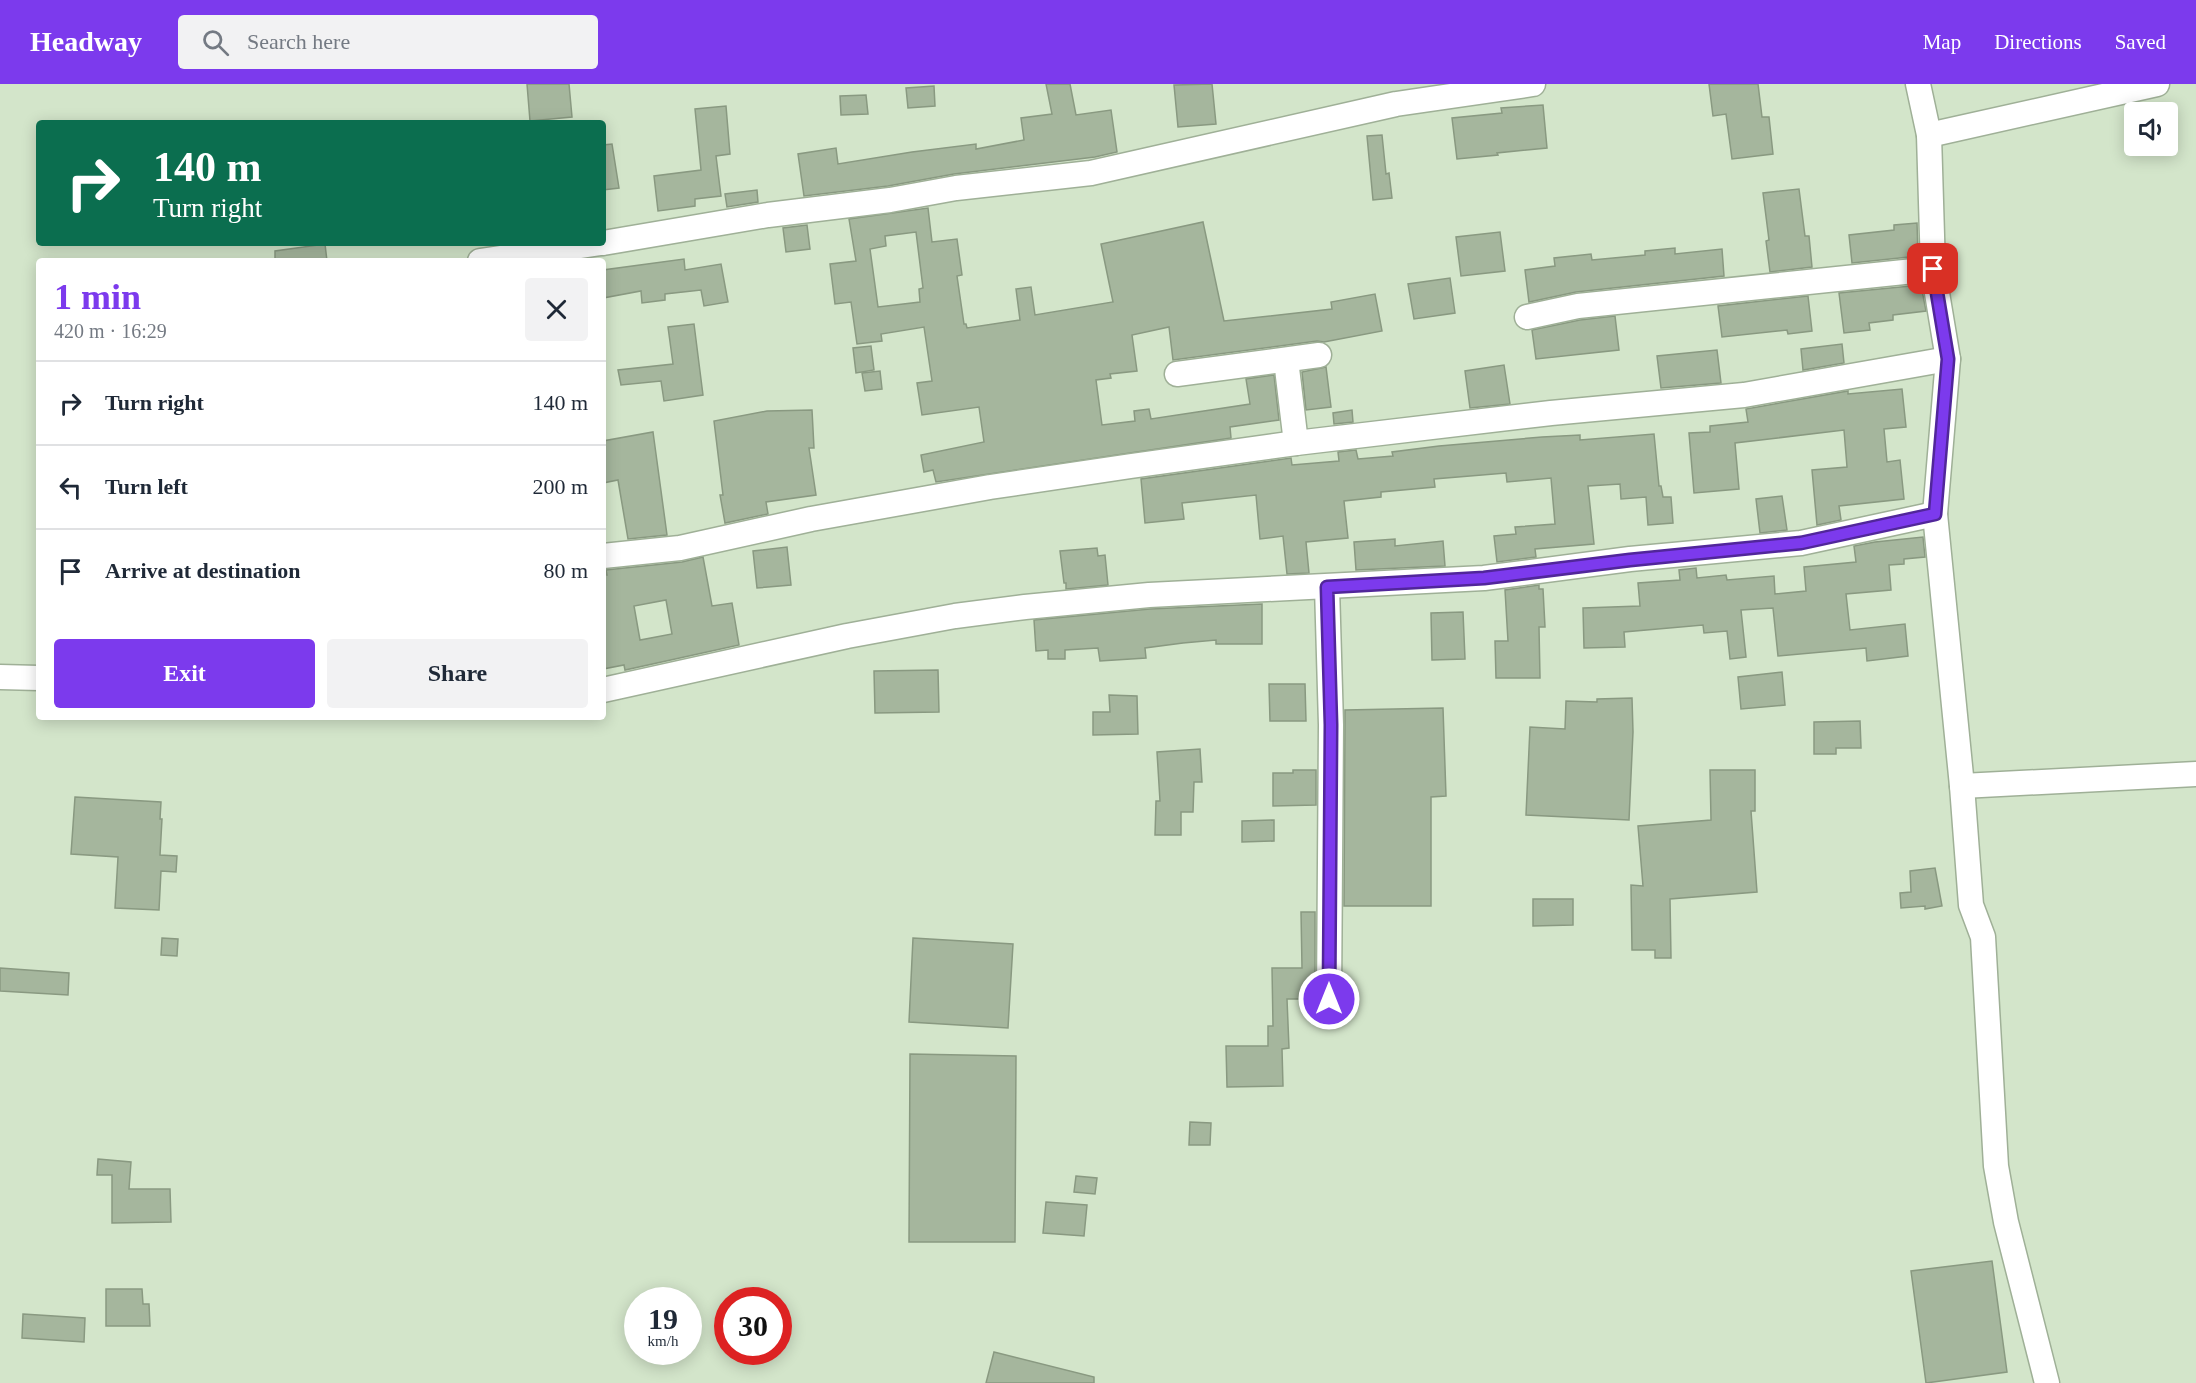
<!DOCTYPE html>
<html lang="en">
<head>
<meta charset="utf-8">
<style>
	:root { --surface:#fff; --page:#f2f2f3; --text:#1f2937; --muted:#747a83; --line:#e0e1e3; --accent:#7c3aed }
	body { margin:0; font-family:Georgia,serif; background:var(--page); color:var(--text); height:100vh; display:flex; flex-direction:column; font-size:22px; white-space:nowrap }
	* { box-sizing:border-box; margin:0 }
	p { font-size:20px; color:var(--muted) }
	.icon { flex:none; width:33px; height:33px; fill:none; stroke:currentColor; stroke-width:2; stroke-linecap:round; stroke-linejoin:round }
	.map { position:relative; flex:1; overflow:hidden }
	.drawer { position:absolute; left:36px; top:174px; width:570px; height:462px; display:flex; flex-direction:column; background:var(--surface); border-radius:6px; box-shadow:0 3px 15px #0003 }
	.drawer>* { flex:none }
	.guide { position:absolute; left:36px; top:36px; width:570px; height:126px; border-radius:6px; box-shadow:0 3px 15px #0003; background:#0b6e4f; color:#fff; overflow:hidden }
	.tools { position:absolute; left:2124px; top:18px; display:grid; gap:12px }
	.tools a { display:grid; place-items:center; width:54px; height:54px; border-radius:6px; background:var(--surface); box-shadow:0 3px 15px #0003; font-size:30px }
	.speed { position:absolute; left:624px; top:1203px; display:flex; gap:12px; font-size:30px; font-weight:700; text-align:center }
	.speed>* { display:grid; place-content:center; width:78px; height:78px; border-radius:50%; background:var(--surface); box-shadow:0 3px 15px #0003; line-height:1 }
	.speed small { font-size:15px; font-weight:400 }
	.speed .limit { border:9px solid #d22; background:#fff; color:#111 }
	.pin { position:absolute; display:grid; place-items:center; width:51px; height:51px; color:#fff; margin:-26px; border-radius:12px; box-shadow:0 3px 9px #0006 }
	.me { position:absolute; width:66px; margin:-33px; rotate:0deg; stroke-linejoin:round; filter:drop-shadow(0 0 4px #0008) }
	.turn { display:flex; align-items:center; gap:21px; height:126px; padding:0 18px; font-size:27px }
	.turn .icon { width:78px; height:78px; stroke-width:2.5 }
	.turn b { display:block; font-size:42px; line-height:51px }
	.round { display:grid; place-items:center; flex:none; width:63px; height:63px; border-radius:6px; background:var(--page) }
	.head { display:flex; align-items:center; justify-content:space-between; height:102px; padding:0 18px }
	h1 { font-size:36px; font-weight:700; line-height:45px; color:var(--accent) }
	.action { display:flex; gap:12px; margin-top:auto; padding:12px 18px }
	.action a { flex:1; height:69px; border-radius:6px; background:var(--accent); color:#fff; font-size:24px; font-weight:700; line-height:69px; text-align:center }
	.action a+a { background:var(--page); color:var(--text) }
	ul { padding:0; list-style:none }
	li { display:flex; align-items:center; gap:18px; height:84px; padding:0 18px; border-top:2px solid var(--line) }
	li div { flex:1 }
	li b { display:block; font-size:22px }
	li em { font-style:normal }
	header { display:flex; align-items:center; gap:36px; box-sizing:border-box; height:84px; padding:0 30px; background:var(--accent); color:#fff }
	header strong { font-size:28px }
	nav { display:flex; gap:33px; margin-inline-start:auto; font-size:21px }
	.search { width:420px; height:54px; background:var(--page); display:flex; align-items:center; gap:15px; box-sizing:border-box; padding:0 21px; border-radius:6px; color:var(--muted); font-size:22px }
	.map>svg:first-child { display:block }
</style>
</head>
<body>
<header>
<strong>Headway</strong>
<div class="search"><svg class="icon" aria-label="search" viewBox="0 0 24 24"><circle cx="10" cy="10" r="6"/><path d="M15 15l6 6"/></svg>Search here</div>
<nav><a>Map</a><a>Directions</a><a>Saved</a></nav>
</header>
<div class="map">
<svg width="2196" height="1299" viewBox="0 0 2196 1299">
	<rect width="100%" height="100%" fill="#d3e5ca"/>
	<g fill="#a5b69d" stroke="#899981" stroke-width="1.5" fill-rule="evenodd">
		<path d="M527 0H569L572 33 530 37Z"/>
		<path d="M1046 0H1070L1076 31 1111 26 1117 68 1095 73 954 90 888 102 804 112 798 70 836 64 838 80 912 68 976 60V65L1024 56 1021 34 1052 30Z"/>
		<path d="M1212 0 1216 40 1178 43 1174 1Z"/>
		<path d="M1709 0H1758L1762 33H1769L1773 70 1732 75 1726 30 1713 32Z"/>
		<path d="M934 2 935 22 908 24 906 4Z"/>
		<path d="M866 11 868 30 841 31 840 12Z"/>
		<path d="M1543 21 1547 64 1497 69 1498 71 1457 75 1452 34 1502 29 1501 24Z"/>
		<path d="M726 22 730 70 716 72 721 112 695 115V122L658 127 654 92 701 86 695 25Z"/>
		<path d="M1382 51 1386 90 1389 89 1392 114 1373 116 1367 52Z"/>
		<path d="M612 60 619 104 603 106V61Z"/>
		<path d="M1799 105 1805 152H1809L1812 183 1770 188 1766 157 1769 156 1763 109Z"/>
		<path d="M757 106 758 118 727 123 725 110Z"/>
		<path d="M928 124 932 158 957 155 962 191 957 192 964 240H966L967 244 1020 236 1016 205 1031 203 1035 231 1113 218 1101 160 1203 138 1224 237 1332 225 1331 218 1375 210 1382 247 1324 258 1317 257 1173 276 1169 243 1132 251 1137 287 1110 290 1111 294 1096 296 1102 341 1135 337 1134 327 1149 325 1151 335 1250 320 1246 295 1274 291 1279 336 1230 343 1231 354 936 398 933 386 924 388 921 371 984 358 979 323 922 331 917 299 932 297 924 243 881 250 882 257 857 260 851 218 835 220 830 180 856 177 849 135ZM916 148 923 204 919 205 920 218 878 223 870 165 886 162 885 152Z"/>
		<path d="M1917 139 1918 172 1852 179 1849 151 1894 146V141Z"/>
		<path d="M807 141 810 165 786 168 783 144Z"/>
		<path d="M1500 148 1505 187 1461 192 1456 153Z"/>
		<path d="M325 160 327 177H275V167Z"/>
		<path d="M1675 164V170L1722 165 1724 192 1576 208 1529 218 1525 186 1555 182 1554 174 1591 170 1592 176 1645 171V167Z"/>
		<path d="M684 175 685 186 721 180 728 218 704 222 701 206 665 210V216L642 219 641 207 603 214V186Z"/>
		<path d="M1450 194 1455 229 1414 235 1408 200Z"/>
		<path d="M1921 201 1926 227 1893 231V236L1869 239 1870 246 1844 249 1839 209Z"/>
		<path d="M1808 212 1812 247 1788 250 1787 246 1722 253 1718 222Z"/>
		<path d="M1615 232 1619 266 1536 275 1532 246 1580 236Z"/>
		<path d="M694 240 703 311 664 317 661 297 621 301 618 286 673 280 668 243Z"/>
		<path d="M1842 260 1844 279 1803 286 1801 265Z"/>
		<path d="M871 262 874 286 856 289 853 264Z"/>
		<path d="M1717 266 1721 299 1661 304 1657 272Z"/>
		<path d="M1504 281 1510 320 1470 324 1465 287Z"/>
		<path d="M1326 283 1331 323 1306 326 1302 288Z"/>
		<path d="M880 287 882 305 865 307 862 289Z"/>
		<path d="M1902 305 1906 343 1884 345 1887 378 1900 376 1904 415 1839 422 1841 436 1817 441 1812 386 1847 383 1844 346 1735 359 1739 405 1694 409 1689 349 1710 348V342L1748 338 1746 325 1848 307V310Z"/>
		<path d="M812 326 814 364H809L816 411 766 418 768 430 725 439 720 411H723L714 337 767 327Z"/>
		<path d="M1352 326 1353 338 1334 340 1333 329Z"/>
		<path d="M653 348 667 451 628 455 618 396 603 399V357Z"/>
		<path d="M1654 350 1659 402H1661L1663 413H1671L1673 439 1648 441 1646 413 1621 415 1620 400 1588 402 1594 460 1535 465 1536 473 1497 478 1494 452 1516 450 1515 443 1555 440 1551 394 1507 398 1506 389 1434 395 1435 403 1381 408V413L1344 417 1348 454 1306 458 1309 489 1287 490 1283 452 1260 455 1256 411 1182 419 1184 435 1145 439 1141 395 1291 374 1292 381 1339 377 1338 368 1356 366 1358 375 1393 372 1392 368 1439 362 1542 353 1580 351V356Z"/>
		<path d="M1782 412 1787 446 1760 449 1756 415Z"/>
		<path d="M1923 453 1925 473 1904 475V480L1889 481 1891 506 1846 510 1850 546 1905 540 1908 572 1867 577 1866 564 1778 572 1773 524 1741 526 1746 573 1730 575 1727 547 1704 549 1703 541 1624 548 1625 563 1584 564 1583 524 1640 522 1638 499 1680 496 1679 486 1696 484 1697 494 1726 491 1727 496 1774 492 1775 510 1806 507 1804 483 1856 478 1854 462 1875 458Z"/>
		<path d="M1395 455V462L1443 457 1445 482 1356 486 1354 458Z"/>
		<path d="M787 463 791 501 757 504 753 467Z"/>
		<path d="M1097 464 1098 472 1105 471 1108 501 1066 505V499H1064L1060 467Z"/>
		<path d="M703 473 712 522 732 519 739 561 625 586 624 581 603 585V491H607L606 486 682 478ZM666 516 672 550 640 556 634 522Z"/>
		<path d="M1539 501V505H1543L1545 543H1539L1540 594H1496L1495 557H1508L1505 506Z"/>
		<path d="M1262 520V560H1216V556L1183 559 1145 564 1146 574 1100 577 1098 564 1065 566V575H1048V566L1036 567 1034 536 1150 525Z"/>
		<path d="M1463 528 1465 575 1432 576 1431 529Z"/>
		<path d="M938 586 939 628 875 629 874 587Z"/>
		<path d="M1782 588 1785 621 1741 625 1738 593Z"/>
		<path d="M1269 600H1305L1306 637H1270Z"/>
		<path d="M1109 611 1137 612 1138 650 1093 651V628H1110Z"/>
		<path d="M1632 614 1633 648 1629 736 1526 731 1530 643 1565 645 1566 617 1597 618V615Z"/>
		<path d="M1443 624 1446 712 1431 713V822H1344L1345 626Z"/>
		<path d="M1860 637 1861 664H1836V670H1814V638Z"/>
		<path d="M1200 665 1202 698H1194L1193 728H1181V751H1155L1156 717H1160L1157 668Z"/>
		<path d="M1293 686H1316V721L1273 722V689H1293Z"/>
		<path d="M1710 686H1755V727H1751L1757 808 1670 815 1671 874H1655V866H1632L1631 801 1643 802 1638 742 1711 736Z"/>
		<path d="M75 713 161 718 160 735H162L160 771 177 772 176 788 161 787 159 826 115 824 118 773 71 770Z"/>
		<path d="M1274 736V757L1242 758V737Z"/>
		<path d="M1935 784 1942 822 1925 825V822L1901 824 1900 809 1911 808 1910 787Z"/>
		<path d="M1533 815H1573V841L1533 842Z"/>
		<path d="M1301 828H1315V898H1309L1310 915H1287L1289 964 1282 965 1283 1002 1227 1003 1226 962H1268V942H1273L1272 884H1302Z"/>
		<path d="M162 854 178 855 177 872 161 871Z"/>
		<path d="M913 854 1013 860 1008 944 909 938Z"/>
		<path d="M0 884 69 889 68 911 0 907Z"/>
		<path d="M910 970 1016 972 1015 1158H909Z"/>
		<path d="M1190 1038 1211 1039 1210 1061H1189Z"/>
		<path d="M98 1075 131 1078 129 1105H170L171 1138 112 1139V1091H97Z"/>
		<path d="M1076 1092 1097 1094 1095 1110 1074 1108Z"/>
		<path d="M1046 1118 1087 1121 1084 1152 1043 1149Z"/>
		<path d="M1992 1177 2007 1288 1926 1299 1911 1187Z"/>
		<path d="M106 1205H142L143 1220H149L150 1242H106Z"/>
		<path d="M23 1230 85 1234 84 1258 22 1254Z"/>
		<path d="M994 1268 1094 1293V1299H986Z"/>
	</g>
	<g fill="none" stroke-linecap="round" stroke-linejoin="round">
		<g stroke="#9fb097" stroke-width="27">
			<g id="street">
				<path d="M1918 0 1929 51 1933 185 1948 275 1935 430 1962 702 1971 821 1983 853 1996 1082 2006 1138 2047 1299"/>
				<path d="M1929 51 2157 0"/>
				<path d="M603 159 768 131 890 116 956 104 1091 89 1396 20 1533 0"/>
				<path d="M480 177 601 159"/>
				<path d="M1527 233 1578 222 1933 185"/>
				<path d="M1286 276 1296 359"/>
				<path d="M1177 290 1319 271"/>
				<path d="M603 472 680 464 811 435 990 403 1131 382 1296 359 1551 329 1744 311 1948 275"/>
				<path d="M1327 503 1331 641 1329 915"/>
				<path d="M0 593 39 594"/>
				<path d="M603 606 847 552 955 532 1025 523 1149 511 1484 494 1630 475 1801 459 1935 430"/>
				<path d="M1962 702 2196 690"/>
			</g>
		</g>
		<use href="#street" stroke="#fff" stroke-width="24"/>
	</g>
	<g fill="none" stroke-linecap="round" stroke-linejoin="round">
		<g stroke="#51269a" stroke-width="15">
			<path id="route" d="M1329 915 1331 641 1327 503 1484 494 1630 476 1801 459 1935 430 1948 275 1933 185"/>
		</g>
		<use href="#route" stroke="#7c3aed" stroke-width="10"/>
	</g>
</svg>
<div class="tools">
<a><svg class="icon" aria-label="sound" viewBox="0 0 24 24"><path d="M4 9h4l5-4v14l-5-4H4zM17 9q2 3 0 6"/></svg></a>
</div>
<div class="speed"><div>19<small>km/h</small></div><div class="limit">30</div></div>
<div class="pin" style="left:1933px;top:185px;background:#d93025"><svg class="icon" aria-label="arrive" viewBox="0 0 24 24"><path d="M6 21V4h12l-3 4 3 4H6"/></svg></div>
<svg class="me" style="left:1329px;top:915px" viewBox="-20 -20 40 40"><circle r="17" fill="#7c3aed" stroke="#fff" stroke-width="3"/><path d="M0-11L8 9 0 5-8 9z" fill="#fff"/></svg>
<div class="guide">
<div class="turn"><svg class="icon" aria-label="right" viewBox="0 0 24 24"><path d="M7 20v-9h11M14 6l5 5-5 5"/></svg><div><b>140 m</b>Turn right</div></div>
</div>
<section class="drawer">
<div class="head"><div><h1>1 min</h1><p>420 m · 16:29</p></div><a class="round"><svg class="icon" aria-label="close" viewBox="0 0 24 24"><path d="M6 6l12 12M18 6L6 18"/></svg></a></div>
<ul>
<li><svg class="icon" aria-label="right" viewBox="0 0 24 24"><path d="M7 20v-9h11M14 6l5 5-5 5"/></svg><div><b>Turn right</b></div><em>140 m</em></li>
<li><svg class="icon" aria-label="left" viewBox="0 0 24 24"><path d="M17 20v-9H6M10 6l-5 5 5 5"/></svg><div><b>Turn left</b></div><em>200 m</em></li>
<li><svg class="icon" aria-label="arrive" viewBox="0 0 24 24"><path d="M6 21V4h12l-3 4 3 4H6"/></svg><div><b>Arrive at destination</b></div><em>80 m</em></li>
</ul>
<div class="action"><a>Exit</a><a>Share</a></div>
</section>
</div>
</body>
</html>
